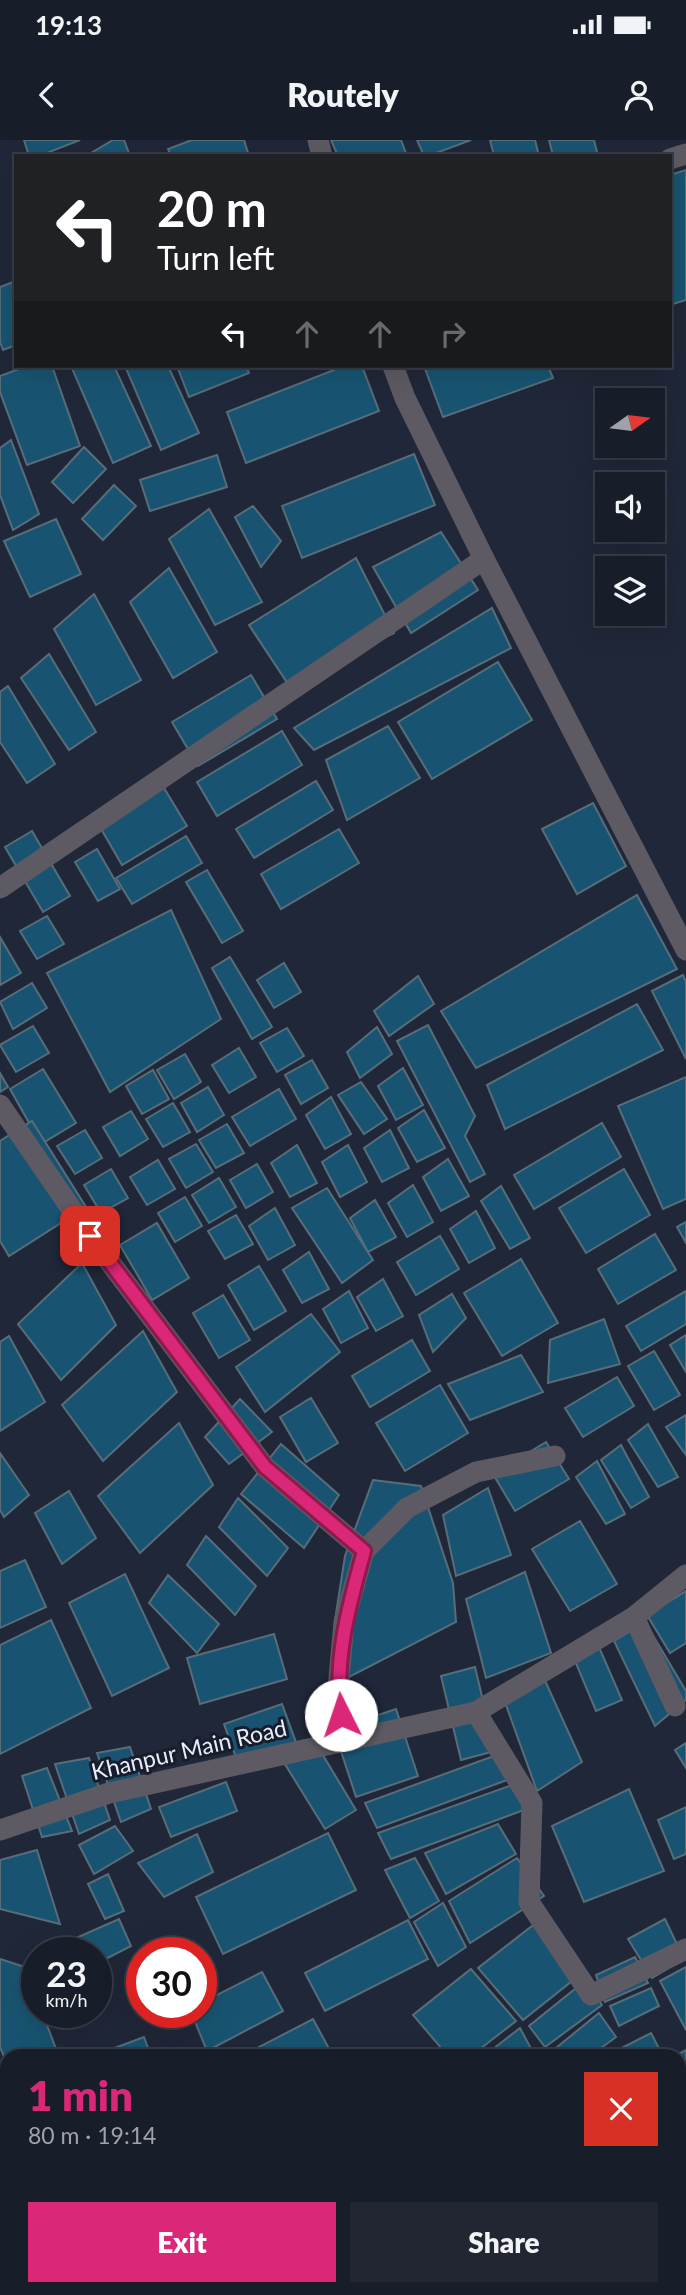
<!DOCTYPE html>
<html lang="en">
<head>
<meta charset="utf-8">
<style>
	:root { --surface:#181d2a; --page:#212632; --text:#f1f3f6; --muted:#9fa2a8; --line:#363b47; --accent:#db2777 }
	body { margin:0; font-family:Lato,sans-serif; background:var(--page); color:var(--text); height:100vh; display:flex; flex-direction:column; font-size:26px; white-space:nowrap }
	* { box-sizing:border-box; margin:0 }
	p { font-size:23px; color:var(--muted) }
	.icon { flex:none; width:38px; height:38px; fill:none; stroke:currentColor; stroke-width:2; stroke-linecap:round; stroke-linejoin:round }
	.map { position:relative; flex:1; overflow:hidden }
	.drawer { position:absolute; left:0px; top:1909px; width:686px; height:247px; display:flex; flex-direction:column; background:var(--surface); border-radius:21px 21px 0 0; box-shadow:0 7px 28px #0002,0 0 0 2px var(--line) }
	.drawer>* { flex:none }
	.hud { position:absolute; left:14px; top:14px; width:658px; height:214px; border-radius:0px; box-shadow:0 7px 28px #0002,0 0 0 2px var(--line); background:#202124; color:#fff; overflow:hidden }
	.needle { width:46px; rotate:76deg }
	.fabs { position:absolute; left:595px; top:248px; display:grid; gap:14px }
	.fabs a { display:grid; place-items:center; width:70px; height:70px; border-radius:0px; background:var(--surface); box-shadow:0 7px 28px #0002,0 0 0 2px var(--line); font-size:35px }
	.speed { position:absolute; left:21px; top:1797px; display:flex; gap:14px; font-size:35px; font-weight:700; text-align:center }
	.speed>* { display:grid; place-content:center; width:91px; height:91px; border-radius:50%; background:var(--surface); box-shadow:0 7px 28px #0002,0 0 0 2px var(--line); line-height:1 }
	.speed small { font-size:18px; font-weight:400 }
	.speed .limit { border:10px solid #d22; background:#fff; color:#111 }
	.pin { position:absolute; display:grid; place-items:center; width:60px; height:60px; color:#fff; margin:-30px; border-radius:14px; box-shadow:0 4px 10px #0006 }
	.me { position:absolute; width:77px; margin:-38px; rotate:356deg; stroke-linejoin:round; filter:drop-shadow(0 0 5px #0008) }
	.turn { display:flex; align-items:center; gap:24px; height:147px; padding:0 28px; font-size:32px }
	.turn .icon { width:91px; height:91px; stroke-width:2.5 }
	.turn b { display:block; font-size:49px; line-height:60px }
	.lanes { display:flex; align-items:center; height:66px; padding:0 28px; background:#0003; justify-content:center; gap:35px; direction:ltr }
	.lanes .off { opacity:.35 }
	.round { display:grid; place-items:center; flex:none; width:74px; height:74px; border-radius:0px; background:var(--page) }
	.overview { display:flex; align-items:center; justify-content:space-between; height:119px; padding:0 28px }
	h1 { font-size:42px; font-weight:800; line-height:52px; color:var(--accent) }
	.cta { display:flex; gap:14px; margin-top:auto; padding:14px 28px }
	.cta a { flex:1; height:80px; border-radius:0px; background:var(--accent); color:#fff; font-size:28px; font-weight:800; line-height:80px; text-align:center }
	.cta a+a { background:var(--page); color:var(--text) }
	.status { display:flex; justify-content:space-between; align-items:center; height:49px; padding:0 35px; background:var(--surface); direction:ltr }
	.status svg { height:19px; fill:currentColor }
	header { display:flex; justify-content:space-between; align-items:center; height:91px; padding:0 28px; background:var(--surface); font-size:32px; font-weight:800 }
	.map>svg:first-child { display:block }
</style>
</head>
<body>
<div class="status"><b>19:13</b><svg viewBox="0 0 49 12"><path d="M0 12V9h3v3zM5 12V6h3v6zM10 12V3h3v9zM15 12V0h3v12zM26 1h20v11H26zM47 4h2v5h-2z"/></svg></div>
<header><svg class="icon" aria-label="back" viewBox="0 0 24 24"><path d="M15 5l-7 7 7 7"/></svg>Routely<svg class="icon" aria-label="person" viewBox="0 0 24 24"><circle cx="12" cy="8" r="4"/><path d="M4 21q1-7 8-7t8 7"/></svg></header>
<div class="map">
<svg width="686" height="2155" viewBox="0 0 686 2155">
	<rect width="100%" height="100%" fill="#202738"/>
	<g fill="#185471" stroke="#576d7a" stroke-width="2">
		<path d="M24 0H80L39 16H29Z"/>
		<path d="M113 0H124L130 16H86Z"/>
		<path d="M192 0H244L249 16H171L168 9Z"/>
		<path d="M331 0H401L407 16H338Z"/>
		<path d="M417 0H471L428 16H424Z"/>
		<path d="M490 0H535L539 16H494Z"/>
		<path d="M549 0H594L598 16H553Z"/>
		<path d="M686 30V160L670 165V35Z"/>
		<path d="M16 141V205L3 210 0 202V147Z"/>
		<path d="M27 226H52L80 306 27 325 0 252V236Z"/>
		<path d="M71 226H114L151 306 113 323Z"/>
		<path d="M125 226H168L199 293 161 310Z"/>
		<path d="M177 226H246L249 233 189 257Z"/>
		<path d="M344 226H362L379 271 246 323 227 272Z"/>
		<path d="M424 226H548L553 238 443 277Z"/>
		<path d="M11 300 39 374 13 390 0 355V308Z"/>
		<path d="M84 307 106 329 73 363 52 342Z"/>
		<path d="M414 314 435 365 302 418 282 366Z"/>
		<path d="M217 315 227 347 150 371 140 340Z"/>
		<path d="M114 345 136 366 103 400 82 379Z"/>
		<path d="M253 366 281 401 261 427 235 377Z"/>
		<path d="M209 369 262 462 215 485 169 399Z"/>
		<path d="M56 379 81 434 30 457 4 401Z"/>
		<path d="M441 392 478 450 411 493 373 427Z"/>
		<path d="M356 418 394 493 288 544 249 485Z"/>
		<path d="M169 428 217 512 173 538 130 462Z"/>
		<path d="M94 454 141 540 96 565 54 489Z"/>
		<path d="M492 468 511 508 314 610 294 588Z"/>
		<path d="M49 514 96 592 69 610 21 538Z"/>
		<path d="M498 522 532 580 432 639 398 582Z"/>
		<path d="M251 535 277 579 198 626 172 582Z"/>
		<path d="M8 546 55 624 27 643 0 602V552Z"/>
		<path d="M388 586 420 638 347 680 326 620Z"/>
		<path d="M282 591 302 625 217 676 197 642Z"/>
		<path d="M316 641 333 670 254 718 236 689Z"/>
		<path d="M164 648 187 686 122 725 100 687Z"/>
		<path d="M593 663 626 726 577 754 542 689Z"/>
		<path d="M339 689 359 723 281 769 261 734Z"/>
		<path d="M32 691 70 756 43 772 5 707Z"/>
		<path d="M186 696 202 723 132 764 116 738Z"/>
		<path d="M97 709 120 749 98 761 75 722Z"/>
		<path d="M207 730 243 791 222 803 186 742Z"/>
		<path d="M637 755 677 829 476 928 441 871Z"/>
		<path d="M171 770 221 879 110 952 47 833Z"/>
		<path d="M47 776 64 804 37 819 20 791Z"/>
		<path d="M0 797 21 833 0 845Z"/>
		<path d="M230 817 272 887 252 899 212 828Z"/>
		<path d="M284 823 301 852 274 868 257 840Z"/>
		<path d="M683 835 686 842V919L652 851Z"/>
		<path d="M418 836 434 864 389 896 374 871Z"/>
		<path d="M32 843 47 868 13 889 0 862Z"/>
		<path d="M637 864 663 910 505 989 487 945Z"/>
		<path d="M428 885 475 976 465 996 485 1034 470 1042 397 901Z"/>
		<path d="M33 886 49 913 16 932 0 905Z"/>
		<path d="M377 887 392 914 360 938 347 912Z"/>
		<path d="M287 888 304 916 277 932 260 903Z"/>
		<path d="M239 908 256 937 229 953 212 925Z"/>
		<path d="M185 914 201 942 174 959 157 930Z"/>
		<path d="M312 920 328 948 301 964 285 935Z"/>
		<path d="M403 928 423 965 396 980 378 946Z"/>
		<path d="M43 929 76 983 41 1004 10 949Z"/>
		<path d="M153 930 169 959 142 974 126 946Z"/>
		<path d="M0 933 8 947 0 952Z"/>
		<path d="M686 937V1059L663 1069 618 966Z"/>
		<path d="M361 942 387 979 364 994 338 955Z"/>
		<path d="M208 947 224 975 197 992 181 963Z"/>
		<path d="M279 949 296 979 250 1006 232 977Z"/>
		<path d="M331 957 351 994 325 1009 306 975Z"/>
		<path d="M173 963 190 992 163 1007 146 979Z"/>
		<path d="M424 970 445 1008 417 1022 398 988Z"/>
		<path d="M131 971 148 999 120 1016 103 987Z"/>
		<path d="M32 981 86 1067 9 1116 0 1101V1001Z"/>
		<path d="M602 983 621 1017 534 1069 514 1035Z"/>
		<path d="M227 984 244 1013 216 1028 199 1000Z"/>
		<path d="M85 990 102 1018 75 1034 57 1006Z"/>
		<path d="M390 990 409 1028 382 1042 364 1008Z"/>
		<path d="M196 1004 213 1032 186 1048 169 1019Z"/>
		<path d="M297 1005 317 1043 290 1057 271 1023Z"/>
		<path d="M348 1005 367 1042 340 1057 322 1022Z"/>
		<path d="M448 1019 469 1056 441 1071 423 1037Z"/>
		<path d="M158 1020 175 1049 147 1065 130 1037Z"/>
		<path d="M257 1024 273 1052 246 1068 230 1040Z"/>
		<path d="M111 1029 128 1058 101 1073 84 1045Z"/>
		<path d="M624 1029 650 1075 586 1113 559 1068Z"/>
		<path d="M219 1038 236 1067 209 1083 192 1055Z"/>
		<path d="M413 1045 433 1082 407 1097 388 1063Z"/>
		<path d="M501 1046 530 1098 510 1109 481 1061Z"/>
		<path d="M327 1048 373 1120 342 1143 292 1068Z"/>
		<path d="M185 1057 202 1086 175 1102 158 1073Z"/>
		<path d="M375 1060 396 1097 368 1112 350 1078Z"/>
		<path d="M275 1068 295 1105 268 1120 249 1086Z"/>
		<path d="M476 1071 495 1108 469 1123 450 1089Z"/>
		<path d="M236 1075 253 1104 225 1119 208 1091Z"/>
		<path d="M686 1082V1103L677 1087Z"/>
		<path d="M157 1083 189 1138 152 1160 120 1105Z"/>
		<path d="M655 1094 676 1130 618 1164 598 1129Z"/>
		<path d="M440 1096 459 1129 416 1155 397 1122Z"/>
		<path d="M309 1112 329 1149 302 1163 283 1130Z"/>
		<path d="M521 1119 558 1183 502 1216 464 1153Z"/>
		<path d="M82 1123 116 1185 61 1240 18 1184Z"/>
		<path d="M259 1126 286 1171 254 1190 228 1145Z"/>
		<path d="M383 1139 403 1176 376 1191 357 1157Z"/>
		<path d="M349 1151 368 1188 341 1203 323 1169Z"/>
		<path d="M686 1151V1184L641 1211 626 1186Z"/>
		<path d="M452 1154 466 1178 433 1212 419 1175Z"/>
		<path d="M223 1155 250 1200 219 1218 193 1173Z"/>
		<path d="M311 1174 340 1212 265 1272 236 1227Z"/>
		<path d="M604 1179 620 1224 548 1243 550 1200Z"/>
		<path d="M143 1191 177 1252 103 1321 62 1265Z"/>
		<path d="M686 1195V1232L670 1205Z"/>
		<path d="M9 1196 45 1262 0 1291V1202Z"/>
		<path d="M412 1200 430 1231 370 1267 352 1236Z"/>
		<path d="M654 1211 680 1255 654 1270 628 1226Z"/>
		<path d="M521 1215 543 1252 470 1280 448 1244Z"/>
		<path d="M617 1237 634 1266 583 1297 565 1268Z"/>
		<path d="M440 1245 468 1293 405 1331 376 1283Z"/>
		<path d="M311 1258 338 1303 306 1322 280 1277Z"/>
		<path d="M240 1259 272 1292 229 1324 205 1297Z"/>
		<path d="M686 1275V1315L666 1287Z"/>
		<path d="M179 1283 213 1345 140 1413 98 1356Z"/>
		<path d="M648 1284 678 1337 658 1347 628 1300Z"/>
		<path d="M546 1302 569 1339 515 1371 493 1334Z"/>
		<path d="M281 1304 339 1355 304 1408 241 1354Z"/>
		<path d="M621 1305 649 1357 631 1368 601 1320Z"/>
		<path d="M0 1313 29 1355 4 1377 0 1370Z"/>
		<path d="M597 1321 625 1374 606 1384 576 1337Z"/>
		<path d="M373 1340 421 1346 453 1443 456 1482 347 1538 335 1480 345 1416Z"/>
		<path d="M488 1348 511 1415 456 1436 443 1375Z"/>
		<path d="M69 1351 96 1398 62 1424 35 1373Z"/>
		<path d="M238 1358 288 1408 267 1436 219 1387Z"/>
		<path d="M580 1381 617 1444 570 1471 532 1409Z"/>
		<path d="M206 1396 256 1446 235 1475 187 1425Z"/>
		<path d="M25 1420 46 1467 0 1488V1431Z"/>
		<path d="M525 1432 551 1513 486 1538 466 1459Z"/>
		<path d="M125 1434 169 1528 112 1556 69 1463Z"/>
		<path d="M168 1435 219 1484 197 1513 149 1463Z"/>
		<path d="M686 1451V1503L670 1513 647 1475Z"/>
		<path d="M51 1480 91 1568 0 1614V1505Z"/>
		<path d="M645 1482 686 1551V1560L655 1586 614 1501Z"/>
		<path d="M274 1494 287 1539 200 1564 187 1518Z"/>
		<path d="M595 1498 622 1560 596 1571 570 1509Z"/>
		<path d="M475 1527 495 1611 461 1620 441 1536Z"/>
		<path d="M542 1534 582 1622 537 1651 502 1554Z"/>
		<path d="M282 1564 297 1605 239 1626 224 1584Z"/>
		<path d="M396 1569 418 1636 356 1657 334 1590Z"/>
		<path d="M315 1602 356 1670 325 1689 283 1621Z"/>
		<path d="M686 1603V1628L675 1610Z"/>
		<path d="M130 1607 151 1669 121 1682 97 1613Z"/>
		<path d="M502 1613 510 1639 377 1688 365 1663Z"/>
		<path d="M89 1618 110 1680 79 1694 55 1624Z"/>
		<path d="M47 1628 72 1691 42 1697 22 1636Z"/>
		<path d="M226 1642 237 1671 171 1697 159 1667Z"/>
		<path d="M515 1644 524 1670 391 1719 378 1693Z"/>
		<path d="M629 1649 664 1731 584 1762 552 1686Z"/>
		<path d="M686 1667V1714L674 1719 658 1680Z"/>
		<path d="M498 1684 516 1714 446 1754 425 1713Z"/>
		<path d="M115 1686 133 1711 94 1734 79 1705Z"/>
		<path d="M328 1693 356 1750 223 1814 196 1757Z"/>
		<path d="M197 1694 213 1732 164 1757 138 1723Z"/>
		<path d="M37 1710 60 1784 0 1769V1720Z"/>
		<path d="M415 1718 439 1761 410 1778 385 1730Z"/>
		<path d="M517 1718 544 1756 470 1803 449 1761Z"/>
		<path d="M108 1734 124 1771 105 1779 88 1744Z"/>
		<path d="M443 1763 466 1807 438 1826 414 1782Z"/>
		<path d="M119 1779 131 1806 96 1824V1813H84L76 1798Z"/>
		<path d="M665 1779 684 1819 652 1838 628 1799Z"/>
		<path d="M408 1780 428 1819 325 1871 305 1833Z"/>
		<path d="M537 1782 582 1833 523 1880 478 1828Z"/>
		<path d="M635 1817 648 1843 605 1862 596 1835Z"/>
		<path d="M0 1819 25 1827 37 1858V1872H42L58 1914 7 1916V1924L0 1907Z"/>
		<path d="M686 1827V1890L660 1841Z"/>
		<path d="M471 1829 516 1881 471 1916H448L413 1875Z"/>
		<path d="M262 1832 283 1871 207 1911 191 1872H201V1863Z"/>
		<path d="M586 1840 602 1865 545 1907 529 1886Z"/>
		<path d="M651 1848 659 1866 619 1886 610 1866Z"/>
		<path d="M599 1873 616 1897 590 1916H546Z"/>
		<path d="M313 1879 333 1916H242Z"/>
		<path d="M520 1888 535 1916H484Z"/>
		<path d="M651 1893 663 1916H606Z"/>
		<path d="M144 1897 151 1916H93Z"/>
		<path d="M686 1910V1946L679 1934V1916H675Z"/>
		<path d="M7 1974V2037L0 2041V1977Z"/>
		<path d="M108 2149H127L130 2155H95Z"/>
		<path d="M137 2149H190L194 2155H140Z"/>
		<path d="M224 2149H311L300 2155H228Z"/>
		<path d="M335 2149H390L373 2155H337Z"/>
		<path d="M481 2149 483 2155H460L477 2149Z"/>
		<path d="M497 2149H554L557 2155H501Z"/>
	</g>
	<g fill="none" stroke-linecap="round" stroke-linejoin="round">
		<g stroke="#5e5a63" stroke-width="21">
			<path d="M318 0 322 16"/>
			<path d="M670 19 686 14"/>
			<path d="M393 226 405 258 484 419 686 810"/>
			<path d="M0 748 484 419"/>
			<path d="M0 965 90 1096 265 1327 364 1411"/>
			<path d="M634 1477 675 1566"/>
			<path d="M476 1572 532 1663 529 1762 591 1855 686 1809"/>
			<path d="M344 1601 338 1549 344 1482 364 1411 407 1368 476 1332 555 1316"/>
			<path d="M0 1690 109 1653 476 1572 634 1477 686 1435"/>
		</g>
	</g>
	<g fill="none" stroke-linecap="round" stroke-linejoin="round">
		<g stroke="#8e194d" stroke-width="18">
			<path id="route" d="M90 1096 265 1327 364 1411C349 1465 334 1518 341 1575"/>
		</g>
		<use href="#route" stroke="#db2777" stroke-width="12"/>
	</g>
	<g text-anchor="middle" stroke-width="6" stroke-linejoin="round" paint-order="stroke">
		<g font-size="23" fill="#e8edf8" stroke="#171d2d">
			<text transform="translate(189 1610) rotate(-13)" y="8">Khanpur Main Road</text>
		</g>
	</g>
</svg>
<div class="fabs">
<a><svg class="needle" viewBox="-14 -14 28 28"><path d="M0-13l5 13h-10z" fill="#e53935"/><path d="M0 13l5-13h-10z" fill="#9fa2a8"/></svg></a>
<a><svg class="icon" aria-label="sound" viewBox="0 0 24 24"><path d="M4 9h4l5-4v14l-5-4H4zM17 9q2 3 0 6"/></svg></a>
<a><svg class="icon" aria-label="layers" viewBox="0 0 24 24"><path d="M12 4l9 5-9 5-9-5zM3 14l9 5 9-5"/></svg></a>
</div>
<div class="speed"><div>23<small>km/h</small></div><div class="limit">30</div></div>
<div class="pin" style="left:90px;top:1096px;background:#d93025"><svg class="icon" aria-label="arrive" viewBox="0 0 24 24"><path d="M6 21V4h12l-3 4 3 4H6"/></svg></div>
<svg class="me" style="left:341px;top:1575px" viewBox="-20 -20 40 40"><circle r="19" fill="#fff"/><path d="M0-13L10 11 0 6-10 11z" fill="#db2777"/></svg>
<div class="hud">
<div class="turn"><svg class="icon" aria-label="left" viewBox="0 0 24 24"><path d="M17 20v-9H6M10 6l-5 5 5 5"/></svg><div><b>20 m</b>Turn left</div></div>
<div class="lanes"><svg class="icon" aria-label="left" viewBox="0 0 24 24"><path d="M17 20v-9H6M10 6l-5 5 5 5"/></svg><svg class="icon off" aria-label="ahead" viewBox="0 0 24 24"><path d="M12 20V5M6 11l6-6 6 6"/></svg><svg class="icon off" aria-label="ahead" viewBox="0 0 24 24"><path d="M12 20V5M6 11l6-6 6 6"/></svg><svg class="icon off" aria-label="right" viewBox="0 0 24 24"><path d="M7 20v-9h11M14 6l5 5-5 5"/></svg></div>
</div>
<section class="drawer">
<div class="overview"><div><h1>1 min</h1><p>80 m · 19:14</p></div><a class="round" style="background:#d93025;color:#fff"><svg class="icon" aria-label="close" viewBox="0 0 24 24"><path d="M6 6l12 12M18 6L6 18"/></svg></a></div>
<div class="cta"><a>Exit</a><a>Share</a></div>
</section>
</div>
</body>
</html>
